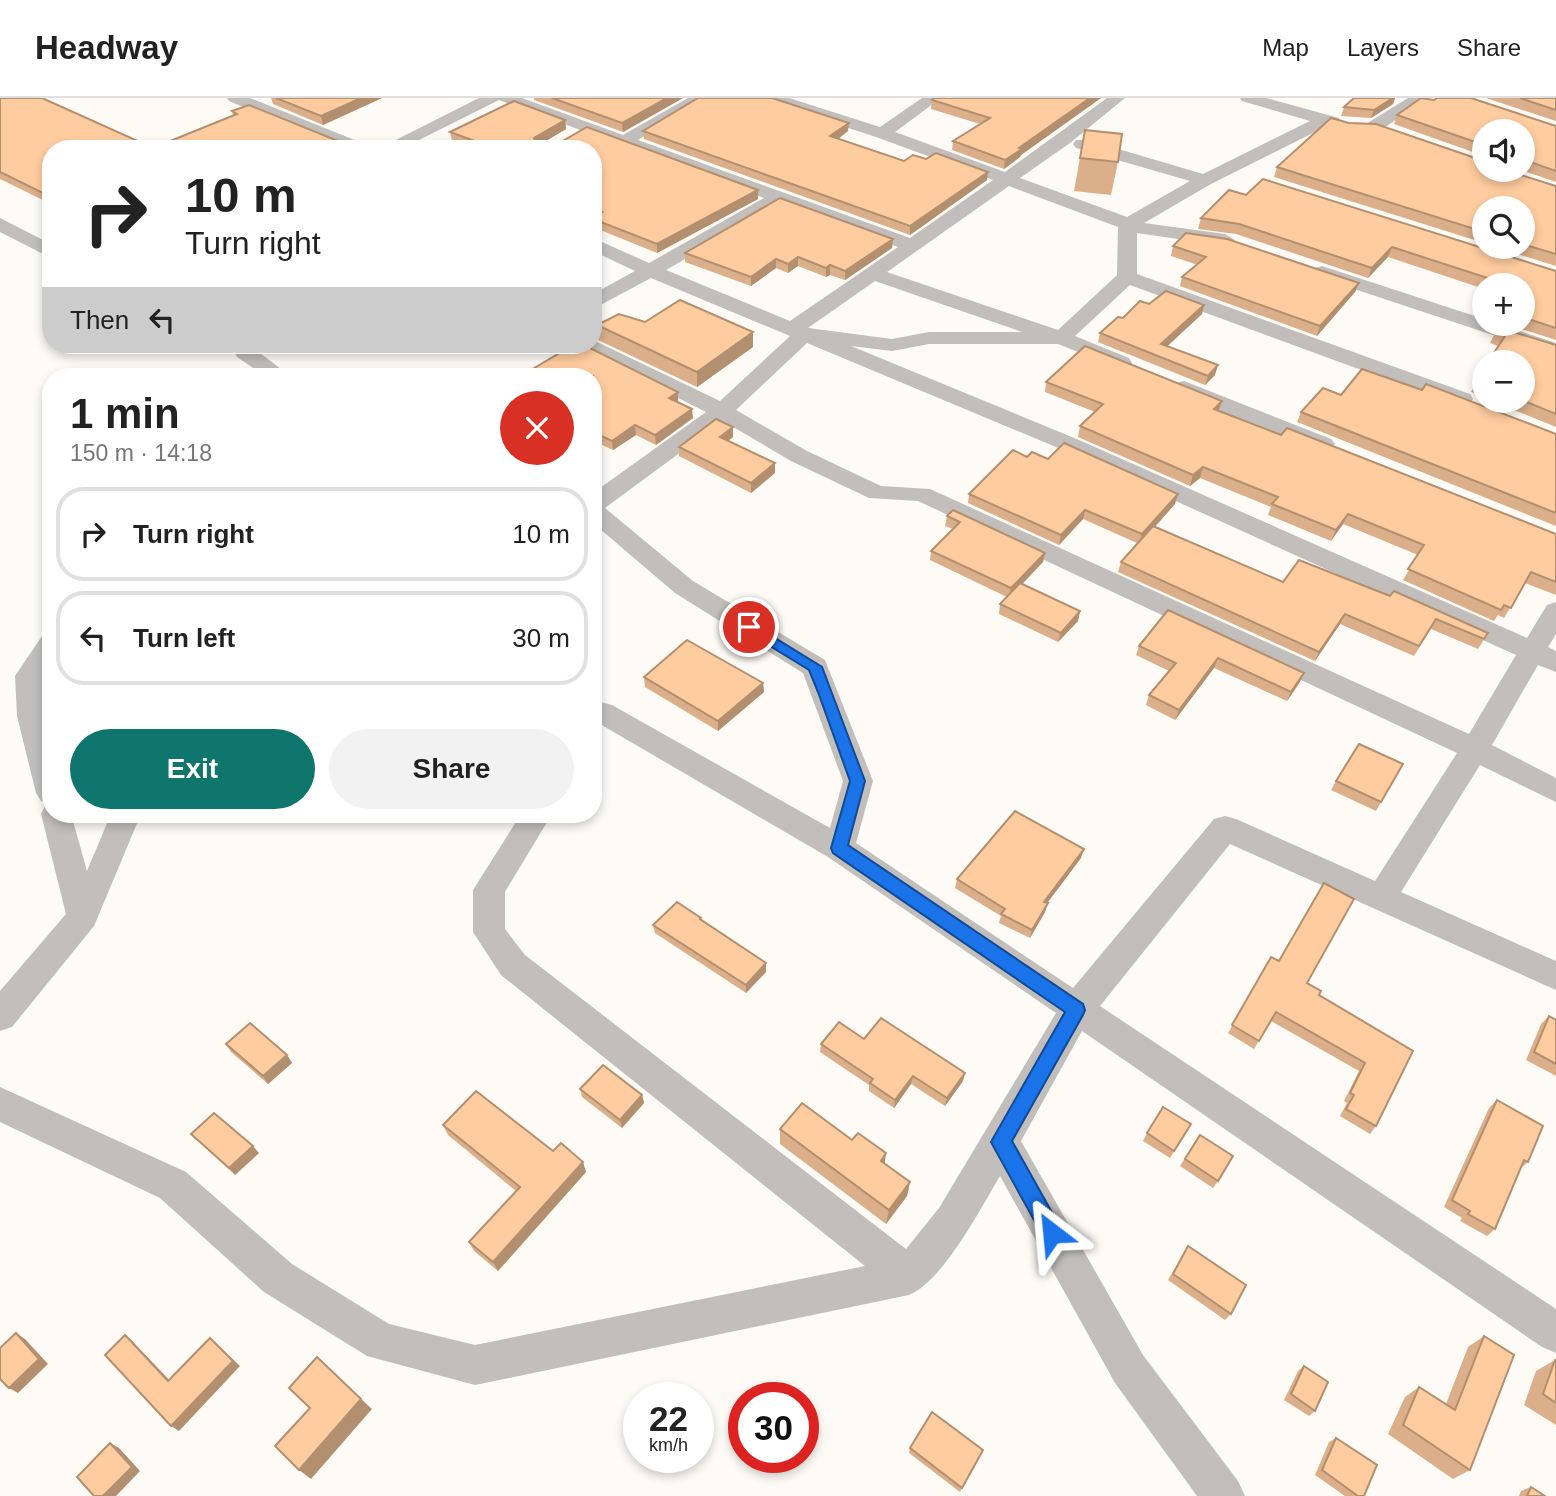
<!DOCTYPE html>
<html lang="en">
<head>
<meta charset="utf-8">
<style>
	:root { --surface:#fff; --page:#f2f2f2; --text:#222; --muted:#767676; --line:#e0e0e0; --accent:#0f766e }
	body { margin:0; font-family:Arial,sans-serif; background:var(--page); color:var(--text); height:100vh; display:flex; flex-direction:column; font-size:26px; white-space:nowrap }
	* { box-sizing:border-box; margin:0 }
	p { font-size:23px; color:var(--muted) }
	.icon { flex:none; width:38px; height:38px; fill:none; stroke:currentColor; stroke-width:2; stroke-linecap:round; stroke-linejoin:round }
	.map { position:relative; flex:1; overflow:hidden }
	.side { position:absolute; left:42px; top:270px; width:560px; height:455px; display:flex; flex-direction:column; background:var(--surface); border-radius:28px; box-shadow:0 4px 10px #0003 }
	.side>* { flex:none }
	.top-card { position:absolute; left:42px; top:42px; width:560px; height:214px; border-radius:28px; box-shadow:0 4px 10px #0003; background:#fff; color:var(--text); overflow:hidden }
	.controls { position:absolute; left:1472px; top:21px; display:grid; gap:14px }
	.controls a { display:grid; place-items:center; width:63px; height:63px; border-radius:50%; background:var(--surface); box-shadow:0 4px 10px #0003; font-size:35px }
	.speed { position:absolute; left:623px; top:1284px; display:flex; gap:14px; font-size:35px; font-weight:700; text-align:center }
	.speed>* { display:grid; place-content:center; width:91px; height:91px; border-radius:50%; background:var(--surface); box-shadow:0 4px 10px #0003; line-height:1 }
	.speed small { font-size:18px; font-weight:400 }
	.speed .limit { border:10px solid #d22; background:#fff; color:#111 }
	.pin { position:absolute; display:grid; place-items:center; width:60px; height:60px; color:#fff; margin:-30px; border:4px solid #fff; border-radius:50%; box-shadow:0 2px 7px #0007 }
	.me { position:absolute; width:77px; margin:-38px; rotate:331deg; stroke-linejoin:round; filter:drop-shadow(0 0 5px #0008) }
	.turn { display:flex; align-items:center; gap:24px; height:147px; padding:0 28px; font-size:32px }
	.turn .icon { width:91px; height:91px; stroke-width:2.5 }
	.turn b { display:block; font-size:49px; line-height:60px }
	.then { display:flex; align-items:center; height:66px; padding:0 28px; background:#0003; gap:14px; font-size:26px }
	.round { display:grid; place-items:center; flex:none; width:74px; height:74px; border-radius:37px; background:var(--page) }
	.overview { display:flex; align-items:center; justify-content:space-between; height:119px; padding:0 28px }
	h1 { font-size:42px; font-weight:700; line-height:52px }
	.cta { display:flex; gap:14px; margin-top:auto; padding:14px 28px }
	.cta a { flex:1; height:80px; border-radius:42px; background:var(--accent); color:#fff; font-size:28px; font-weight:700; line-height:80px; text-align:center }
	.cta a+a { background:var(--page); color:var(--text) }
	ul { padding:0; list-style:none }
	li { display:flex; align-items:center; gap:21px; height:94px; margin:0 14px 10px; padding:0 14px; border:4px solid var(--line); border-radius:28px }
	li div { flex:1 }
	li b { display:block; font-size:26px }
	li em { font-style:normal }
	header { display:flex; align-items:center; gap:42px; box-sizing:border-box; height:98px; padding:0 35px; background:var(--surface); border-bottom:2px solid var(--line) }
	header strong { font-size:33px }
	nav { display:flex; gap:38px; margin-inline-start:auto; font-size:24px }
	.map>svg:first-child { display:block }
</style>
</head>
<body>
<header>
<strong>Headway</strong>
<nav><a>Map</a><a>Layers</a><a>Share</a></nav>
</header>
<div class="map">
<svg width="1556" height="1398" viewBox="0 0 1556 1398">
	<rect width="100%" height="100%" fill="#fefaf5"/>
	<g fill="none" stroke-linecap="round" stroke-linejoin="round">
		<g fill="#c1bebb" fill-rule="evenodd">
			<path d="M227 0H250L367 47 370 51H345L229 3Z"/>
			<path d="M479 0H522L623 37 688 0H708L638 42 910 140 993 82 876 39 766 3 764 0H789L880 29 922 0H941L895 34 1005 74 1107 0H1125L1070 45 1020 80 1127 119 1190 83 1076 50 1073 46 1076 42H1088L1203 76 1310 23 1242 3 1240 0H1266L1339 20 1341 24 1339 28H1327L1211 86 1144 125 1225 136 1235 142 1225 148 1137 135V176L1470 296 1473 301 1470 306H1454L1130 187 1075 238 1129 260 1132 265 1129 270 1121 271 1058 246H929L892 253 851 248 1079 342 1527 540 1547 507 1556 504V536L1548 549 1556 553V574L1538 567 1492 647 1556 680V704L1480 667 1401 794 1556 863V892L1230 746 1100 908 1556 1211V1255L1542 1249 1082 933 1021 1043 1143 1257 1238 1383 1245 1398H1197L1115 1285 1000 1078C981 1110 943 1183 909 1197L475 1287 367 1258 264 1194 160 1100 0 1024V989L186 1074 292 1166 389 1226 475 1247 865 1168 501 877 473 834V792L521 716H552L505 794V831L525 857 906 1151 939 1110 1056 915 828 759 593 622V602L612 607 830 730 843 683 803 575 675 495 593 425V395L706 314 581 251 577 247H593V242L595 243 720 303 790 238 651 180 593 211V196L635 173 593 153V140L649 165 764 100 499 2 401 51H378ZM1009 88 1118 129 1117 177 1058 232 887 174ZM780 106 898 149 790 223 666 172ZM875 183 1022 234H929L892 241 808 230ZM807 245 1063 352 1516 557 1469 636 930 391 881 388 807 353 736 312ZM723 323 791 363 869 400 918 403 1457 655 1375 783 1236 721 1225 718 1214 721 1073 890 856 745 873 683 825 562 693 483 605 410Z"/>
			<path d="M1408 0H1427L1381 32H1369L1366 28 1369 24Z"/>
			<path d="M0 120 51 146V160L0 134Z"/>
			<path d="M1322 168 1484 221V226H1498L1556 245V258L1315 178 1312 174 1315 170Z"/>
			<path d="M243 247H268L260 255 290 278H265L237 259 234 254Z"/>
			<path d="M1184 283 1331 341 1335 346 1331 351H1315L1176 295 1173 290 1176 285Z"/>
			<path d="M51 536V567L43 579 45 618 51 639V716H71L87 773 111 716H141L94 828 12 929 0 933V893L66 816 41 716 45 708 50 706 41 703 36 695 17 618 15 578 42 538Z"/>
		</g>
	</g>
	<g fill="#dbaf89">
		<path d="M0 0 153 50 233 18 232 13 345 51H51V106L0 81Z"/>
		<path d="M271 0H382L323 27 273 6Z"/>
		<path d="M534 0H683L623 34 534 2Z"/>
		<path d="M1101 0 1021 57 1020 59 1004 71 952 52 953 43 980 26 931 11 932 2Z"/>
		<path d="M1354 0H1395L1393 6 1371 20 1341 18 1344 9Z"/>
		<path d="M1486 0H1556V23Z"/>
		<path d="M1434 2 1556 28V84L1521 72H1522V33H1484V58L1394 26 1397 17Z"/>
		<path d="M514 3 565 22 566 31 542 45H559L587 29 758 92V101L657 155 593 129V51H463L467 49 452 43 450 34Z"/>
		<path d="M1085 32 1118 64 1111 97 1074 93Z"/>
		<path d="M643 33H848L838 41 904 63 987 82 910 137 644 41Z"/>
		<path d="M1277 69 1484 72 1556 88V168L1495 149H1522V110H1484V145L1274 79Z"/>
		<path d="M1246 97 1556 173V242L1506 226H1522V187H1484V191L1388 159 1368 180 1236 136 1198 131 1201 120Z"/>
		<path d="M893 141 892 150 845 182 830 177 826 179 798 168 788 175 776 170 751 188 685 164V155Z"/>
		<path d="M1173 148 1359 185 1355 194 1317 238 1180 188 1182 179 1198 167 1171 158Z"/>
		<path d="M1149 206 1202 216 1167 248 1215 277 1205 287 1098 244 1100 235 1123 220Z"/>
		<path d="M597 227 753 234V249L697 289 598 242Z"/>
		<path d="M1495 235 1556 247V329L1492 303H1522L1498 248 1490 245Z"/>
		<path d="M436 247H470L455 256Z"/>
		<path d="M1484 271V299L1471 294Z"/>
		<path d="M593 278 678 303 677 304 693 320 656 347 636 337 613 352 593 343Z"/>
		<path d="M1046 284 1222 303 1219 313 1556 436V497L1525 485 1504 520 1498 517 1494 523 1403 482 1418 457 1343 426 1331 443 1268 417 1271 409 1200 380 1190 388 1078 339 1080 328 1095 314 1045 294Z"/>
		<path d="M1422 292 1556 336V428L1297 324 1301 314 1341 297Z"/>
		<path d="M733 339 728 343 775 365V375L751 395 679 358V349Z"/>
		<path d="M1027 359 1048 361 1175 406 1155 429 1283 484 1390 498 1488 535 1478 551 1431 531 1414 558 1340 526 1315 563 1118 474 1121 464 1137 445 1083 421 1059 447 968 405 969 396Z"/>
		<path d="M947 418 1045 455 1043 464 1022 486 1080 513 1078 523 1058 544 999 516 1000 506 1007 499 930 462 931 453 953 431 945 428Z"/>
		<path d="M1168 512 1300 584 1287 603 1214 570 1175 622 1146 607 1149 597 1169 573 1136 557 1139 548Z"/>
		<path d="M644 579 763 585 764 594 718 633 645 589Z"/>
		<path d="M1403 666 1376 713 1331 692 1336 683Z"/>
		<path d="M1081 760 1047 805 1045 814 1030 840 999 825 1001 818 955 790 957 781Z"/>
		<path d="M701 822 766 865V874L746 895 655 835 653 827Z"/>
		<path d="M1271 859 1307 885 1319 897 1413 953 1376 1028 1370 1036 1340 1018 1347 1005 1344 1003 1359 973 1271 923 1254 951 1228 935Z"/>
		<path d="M1549 918 1556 922V978L1526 962 1541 926Z"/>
		<path d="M864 941 963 983 945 1008 911 986 894 1010 869 993V987L820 954 821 946Z"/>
		<path d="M226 946 287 957 292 965 268 986 231 954Z"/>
		<path d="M580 991 642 997 644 1005 622 1030 582 999Z"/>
		<path d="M1497 1002 1528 1064 1521 1070 1495 1131 1487 1138 1460 1123 1462 1120 1444 1109 1489 1010Z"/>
		<path d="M1191 1026 1170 1060 1143 1043 1147 1035Z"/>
		<path d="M443 1027 553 1053 586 1074 498 1173 474 1153 469 1144 516 1093 448 1037Z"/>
		<path d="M780 1031 910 1084 907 1098 886 1126 780 1046Z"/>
		<path d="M191 1036 259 1055 235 1077 198 1043Z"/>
		<path d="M1200 1037 1218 1083 1213 1090 1180 1068Z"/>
		<path d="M1188 1148 1231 1216 1225 1222 1168 1182Z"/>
		<path d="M1484 1238 1470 1372 1453 1381 1388 1336 1405 1299 1419 1289 1446 1306 1468 1249Z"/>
		<path d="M1555 1262H1556V1327L1524 1307 1536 1273Z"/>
		<path d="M1304 1268 1315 1313 1309 1318 1284 1302 1298 1273Z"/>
		<path d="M1336 1340 1364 1398H1345L1315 1377 1329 1344Z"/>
		<path d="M910 1350 983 1352 960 1394 909 1355Z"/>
		<path d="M1531 1389 1545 1398H1519L1521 1393Z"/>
	</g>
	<g fill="#b28f6f">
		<path d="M361 0H382L323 27 321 18Z"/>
		<path d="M667 0H683L623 34 622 25Z"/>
		<path d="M1090 0H1101L1021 57 1020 59 1004 71 1005 62 1019 50Z"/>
		<path d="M1393 0H1395L1393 6 1371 20 1374 12Z"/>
		<path d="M565 22 566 31 536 49 534 40Z"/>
		<path d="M849 25 848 33 830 47V38Z"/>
		<path d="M343 45 345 51H330Z"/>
		<path d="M988 74 987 82 910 137V128Z"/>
		<path d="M758 92V101L657 155V146Z"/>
		<path d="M893 141 892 150 845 182V173Z"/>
		<path d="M1392 149 1388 159 1368 180 1372 170Z"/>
		<path d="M798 159V168L788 175V166Z"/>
		<path d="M776 161V170L751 188V179Z"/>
		<path d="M830 167V177L826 179V170Z"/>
		<path d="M1359 185 1355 194 1317 238 1320 228Z"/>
		<path d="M1204 207 1202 216 1159 256 1161 246Z"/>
		<path d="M753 234V249L697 289V274Z"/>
		<path d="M453 247H470L455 256Z"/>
		<path d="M1218 267 1215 277 1205 287 1208 278Z"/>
		<path d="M678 294V303L670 309 669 300Z"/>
		<path d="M1222 303 1218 314 1214 311Z"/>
		<path d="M692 311 693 320 656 347 655 337Z"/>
		<path d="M635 327 636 337 613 352 612 343Z"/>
		<path d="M733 329V339L720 349V339Z"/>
		<path d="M775 365V375L751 395V385Z"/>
		<path d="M1203 369 1200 380 1190 388 1193 377Z"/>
		<path d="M1178 396 1175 406 1139 446 1142 436Z"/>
		<path d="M1085 412 1083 421 1059 447 1061 437Z"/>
		<path d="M1348 416 1343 426 1331 443 1336 432Z"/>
		<path d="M1045 455 1043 464 1009 500 1011 490Z"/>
		<path d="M1080 513 1078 523 1058 544 1061 535Z"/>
		<path d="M1345 516 1340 526 1315 563 1319 554Z"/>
		<path d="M1218 560 1214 570 1175 622 1179 612Z"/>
		<path d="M1304 575 1300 584 1287 603 1291 594Z"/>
		<path d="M763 585 764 594 718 633V623Z"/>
		<path d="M1084 751 1081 760 1042 812 1044 804Z"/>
		<path d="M1048 805 1045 814 1030 840 1032 832Z"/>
		<path d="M766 865V874L746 895V887Z"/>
		<path d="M287 957 292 965 268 986 263 978Z"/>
		<path d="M965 975 963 983 945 1008 947 1000Z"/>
		<path d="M913 978 911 986 894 1010 895 1002Z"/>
		<path d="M642 997 644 1005 622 1030 620 1022Z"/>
		<path d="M253 1048 259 1055 235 1077 229 1070Z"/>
		<path d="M886 1055 884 1070 881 1063Z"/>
		<path d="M583 1064 586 1074 498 1173 493 1164Z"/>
		<path d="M910 1084 907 1098 886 1126 889 1112Z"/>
		<path d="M16 1235 25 1241 48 1266 18 1295 9 1290Z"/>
		<path d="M125 1237 132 1243 175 1288 168 1283Z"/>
		<path d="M210 1240 240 1268 179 1333 171 1328Z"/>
		<path d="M361 1301 372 1311 311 1381 299 1372Z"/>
		<path d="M110 1345 119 1350 140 1373 116 1398H103Z"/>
	</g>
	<g fill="#ffcc9f" stroke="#b28f6f" stroke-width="2">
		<path d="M0 0H42L153 50 237 16 232 13 249 7 343 45 330 51H258L254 49 249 51H51V99L0 74Z"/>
		<path d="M276 0H361L321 18Z"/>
		<path d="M552 0H667L622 25Z"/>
		<path d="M698 0H772L849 25 830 38 904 63 913 57 926 61 936 55 988 74 910 128 643 33Z"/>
		<path d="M934 0H1090L1019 50 1022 51 1005 62 953 43 990 20 932 2Z"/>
		<path d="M1354 0H1393L1374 12 1344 9Z"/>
		<path d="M1421 0 1434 2 1437 0H1471L1556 28V73L1522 61V33H1484V47L1397 17Z"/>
		<path d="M1520 0H1556V12Z"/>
		<path d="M514 3 565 22 534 40 536 45H559L587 29 758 92 657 146 593 121V119L602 114 593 111V51H463L477 44 450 34Z"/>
		<path d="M1331 20 1349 25 1376 26 1484 63V72H1505L1556 88V156L1522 146V110H1484V134L1277 69Z"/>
		<path d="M1085 32 1122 36 1118 64 1080 60Z"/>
		<path d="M1263 81 1556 173V230L1522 219V200L1528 193 1522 192V187H1509L1392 149 1372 170 1239 126 1201 120 1229 92 1246 97Z"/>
		<path d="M780 100 893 141 845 173 830 167 826 170 798 159 788 166 776 161 751 179 685 155Z"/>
		<path d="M1186 135 1227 141 1359 185 1320 228 1182 179 1206 159 1173 148Z"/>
		<path d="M1166 193 1204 207 1161 246 1218 267 1208 278 1100 235 1118 219 1123 220 1140 203 1149 206Z"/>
		<path d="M680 202 753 234 697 274 597 227 619 216 645 224Z"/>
		<path d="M1500 230 1556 247V316L1522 302V264H1488L1505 238 1495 235Z"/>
		<path d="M573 247H584L678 294 669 300 692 311 655 337 635 327 612 343 593 334V278H521Z"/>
		<path d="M1085 248 1222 303 1214 311 1281 337 1287 330 1556 436V484L1531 474 1511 510 1504 507 1501 512 1408 471 1424 447 1348 416 1336 432 1272 406 1278 399 1203 369 1193 377 1080 328 1103 306 1046 284Z"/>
		<path d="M1362 271 1422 292 1426 286 1556 336V415L1301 314 1323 290 1341 297Z"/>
		<path d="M1484 271V286L1476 283Z"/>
		<path d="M716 321 733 329 720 339 775 365 751 385 679 349Z"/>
		<path d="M1064 345 1178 396 1142 436 1085 412 1061 437 969 396 1013 352 1027 359 1032 354 1048 361Z"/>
		<path d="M953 412 1045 455 1011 490 931 453 960 424 947 418Z"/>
		<path d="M1153 428 1283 484 1299 462 1390 498 1394 493 1488 535 1484 541 1436 521 1419 548 1345 516 1319 554 1121 464Z"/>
		<path d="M1020 485 1080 513 1061 535 1000 506Z"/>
		<path d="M1168 512 1304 575 1291 594 1218 560 1179 612 1149 597 1176 565 1139 548Z"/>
		<path d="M687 542 763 585 718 623 644 579Z"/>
		<path d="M1359 646 1403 666 1381 704 1336 683Z"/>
		<path d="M1015 713 1084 751 1044 804 1048 805 1032 832 1001 816 1005 811 957 781Z"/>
		<path d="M1324 785 1354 801 1307 885 1321 893 1319 897 1413 953 1376 1028 1346 1011 1354 997 1350 995 1365 965 1276 914 1259 943 1232 927 1271 859 1279 863Z"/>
		<path d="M677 804 701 820 700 821 766 865 746 887 653 827Z"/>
		<path d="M1549 918 1556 922V966L1534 954Z"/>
		<path d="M881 920 965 975 947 1000 913 978 895 1002 870 985 873 981 821 946 839 924 864 941Z"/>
		<path d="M250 925 287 957 263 978 226 946Z"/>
		<path d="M603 967 642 997 620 1022 580 991Z"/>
		<path d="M476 993 553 1053 561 1045 583 1064 493 1164 469 1144 520 1089 443 1027Z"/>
		<path d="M1497 1002 1543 1028 1528 1064 1524 1062 1495 1131 1468 1116 1470 1113 1452 1102Z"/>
		<path d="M802 1005 852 1042 858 1035 886 1055 881 1063 910 1084 889 1112 780 1031Z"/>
		<path d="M1163 1009 1191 1026 1174 1053 1147 1035Z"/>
		<path d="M214 1015 253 1048 229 1070 191 1036Z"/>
		<path d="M1200 1037 1233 1058 1218 1083 1185 1061Z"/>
		<path d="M1188 1148 1246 1187 1231 1216 1173 1176Z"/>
		<path d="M16 1235 39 1261 9 1290 0 1281V1250Z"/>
		<path d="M125 1237 168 1283 210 1240 233 1263 171 1328 105 1257Z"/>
		<path d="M1484 1238 1514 1257 1470 1372 1403 1327 1419 1289 1455 1312Z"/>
		<path d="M317 1259 361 1301 299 1372 275 1348 310 1310 289 1290Z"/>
		<path d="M1555 1262H1556V1305L1543 1296Z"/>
		<path d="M1304 1268 1328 1284 1315 1313 1291 1296Z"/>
		<path d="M932 1314 983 1352 962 1390 910 1350Z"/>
		<path d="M1336 1340 1377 1367 1364 1398H1358L1322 1372Z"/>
		<path d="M110 1345 132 1369 103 1398H94L77 1379Z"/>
		<path d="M1531 1389 1545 1398H1527Z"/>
	</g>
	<path fill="#1a73e8" stroke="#114b97" stroke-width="2" d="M749 524 822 569 865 683 848 747 1083 906 1085 912 1083 917 1012 1043 1059 1127 1062 1135 1059 1142 1052 1145 1045 1142 991 1044 1065 914 833 755 831 750 850 683 818 594 809 572 744 532 742 529Z"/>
</svg>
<div class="controls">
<a><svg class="icon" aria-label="sound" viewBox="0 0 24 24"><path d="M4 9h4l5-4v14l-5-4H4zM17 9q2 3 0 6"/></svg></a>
<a><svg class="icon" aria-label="search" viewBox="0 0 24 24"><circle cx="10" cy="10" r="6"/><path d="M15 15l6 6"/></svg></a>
<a>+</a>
<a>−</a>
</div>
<div class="speed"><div>22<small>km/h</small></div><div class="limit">30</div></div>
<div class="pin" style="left:749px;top:529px;background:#d93025"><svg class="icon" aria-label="arrive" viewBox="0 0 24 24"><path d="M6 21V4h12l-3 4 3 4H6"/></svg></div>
<svg class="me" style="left:1052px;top:1135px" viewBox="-20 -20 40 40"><path d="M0-17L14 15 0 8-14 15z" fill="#1a73e8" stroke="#fff" stroke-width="4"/></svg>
<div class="top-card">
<div class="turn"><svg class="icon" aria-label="right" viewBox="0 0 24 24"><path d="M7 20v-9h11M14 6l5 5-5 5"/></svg><div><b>10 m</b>Turn right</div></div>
<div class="then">Then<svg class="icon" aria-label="left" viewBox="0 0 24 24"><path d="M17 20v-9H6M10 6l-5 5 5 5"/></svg></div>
</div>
<section class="side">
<div class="overview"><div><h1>1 min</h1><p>150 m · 14:18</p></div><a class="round" style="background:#d93025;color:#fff"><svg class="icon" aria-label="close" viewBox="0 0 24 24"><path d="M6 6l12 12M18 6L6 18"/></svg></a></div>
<ul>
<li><svg class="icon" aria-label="right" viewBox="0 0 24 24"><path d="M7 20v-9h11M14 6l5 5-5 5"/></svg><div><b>Turn right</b></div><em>10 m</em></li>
<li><svg class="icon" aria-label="left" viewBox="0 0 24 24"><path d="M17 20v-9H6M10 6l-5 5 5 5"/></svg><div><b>Turn left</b></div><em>30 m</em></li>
</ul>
<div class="cta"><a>Exit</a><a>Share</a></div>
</section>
</div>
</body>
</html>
